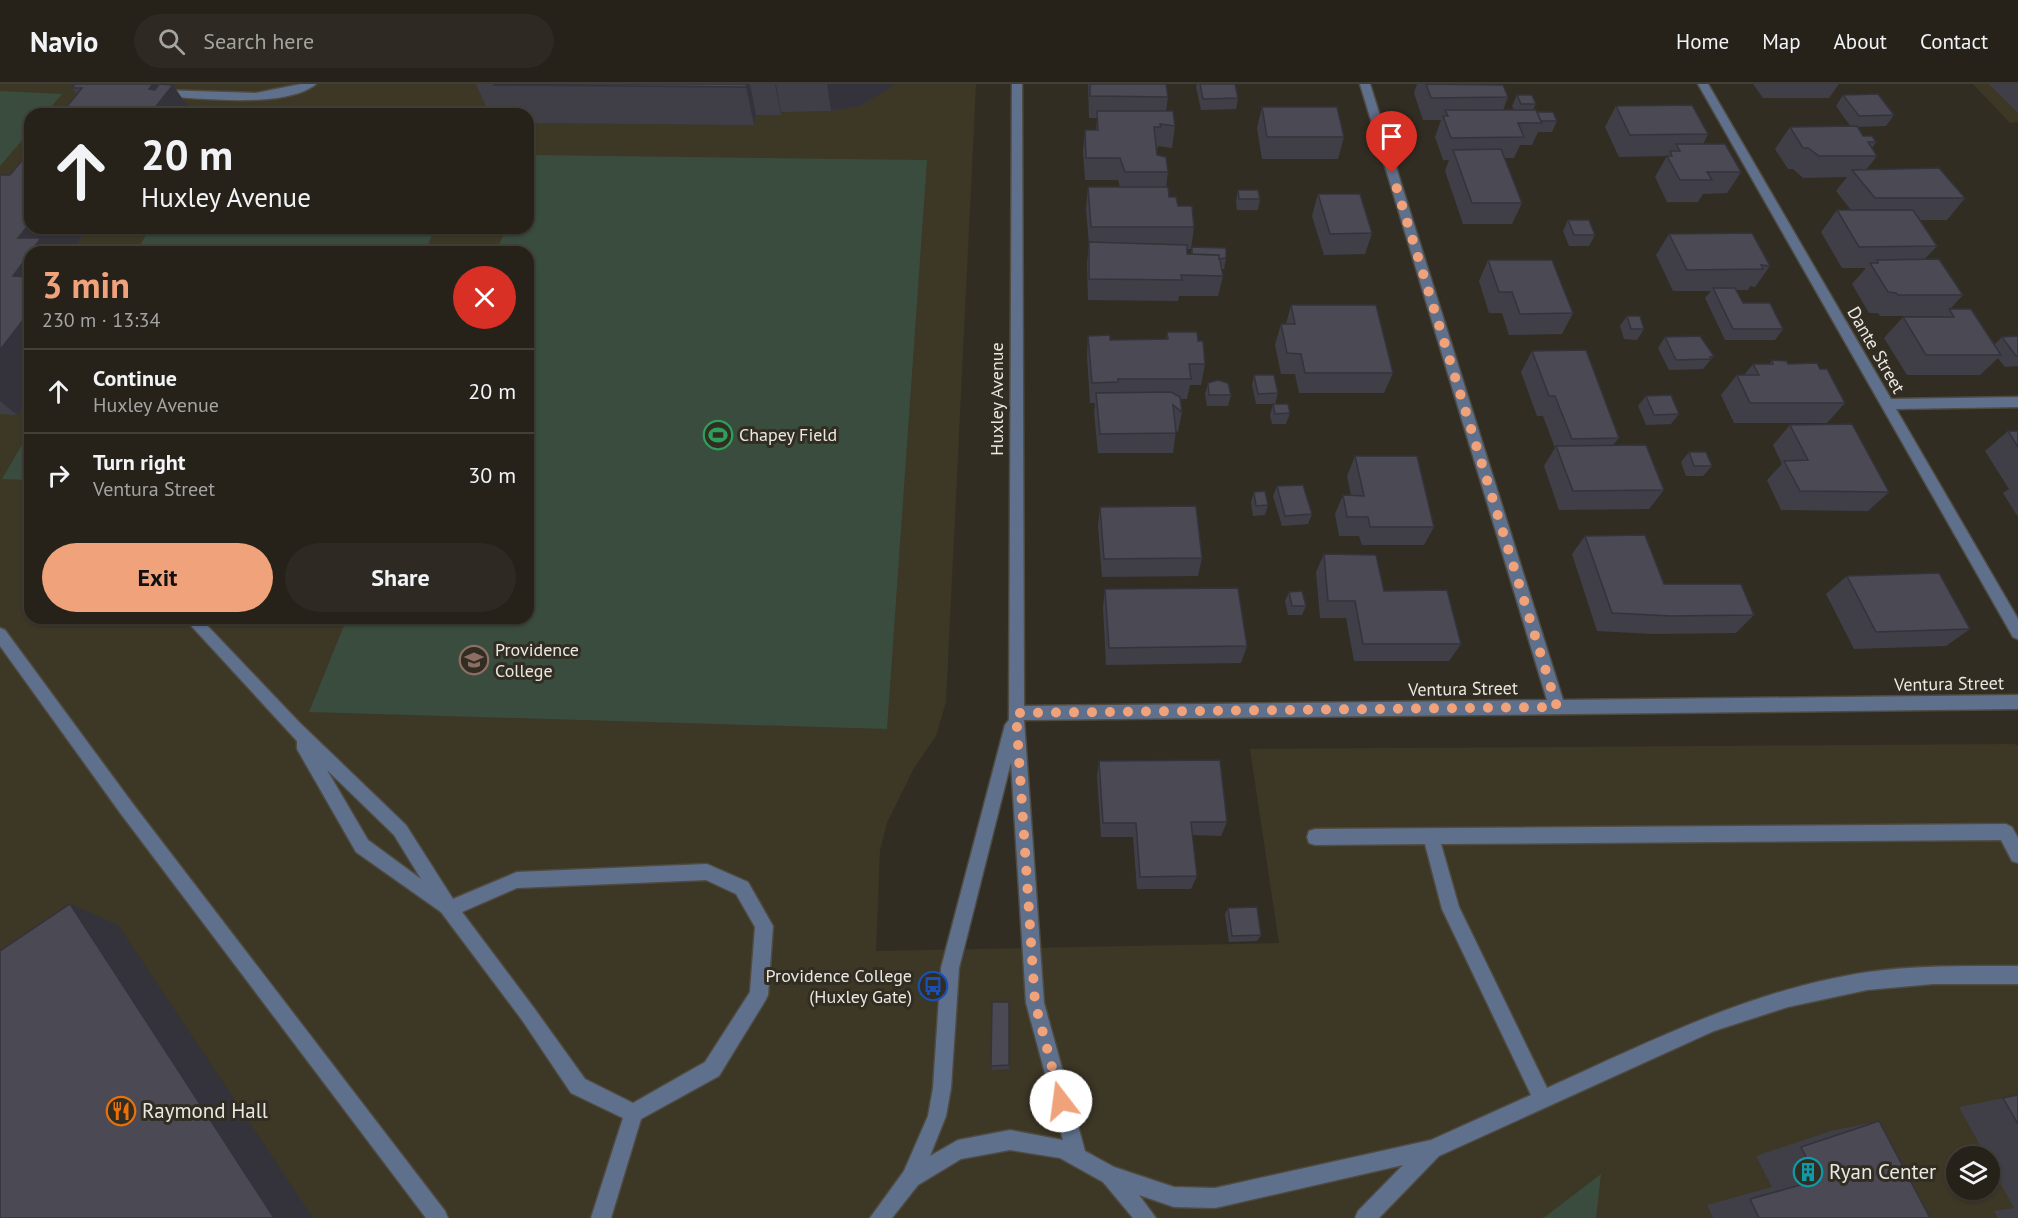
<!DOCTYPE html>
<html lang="en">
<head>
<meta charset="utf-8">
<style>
	:root { --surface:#26221a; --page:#2e2a23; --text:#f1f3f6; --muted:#a4a4a2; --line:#423f39; --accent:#f0a27a }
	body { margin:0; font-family:"PT Sans",sans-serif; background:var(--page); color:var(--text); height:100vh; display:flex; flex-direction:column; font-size:22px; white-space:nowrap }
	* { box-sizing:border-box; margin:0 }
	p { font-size:20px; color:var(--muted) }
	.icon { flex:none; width:33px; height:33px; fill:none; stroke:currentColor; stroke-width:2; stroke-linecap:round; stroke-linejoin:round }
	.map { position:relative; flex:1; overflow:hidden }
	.drawer { position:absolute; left:24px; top:162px; width:510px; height:378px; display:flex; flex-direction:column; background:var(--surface); border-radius:18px; box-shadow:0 2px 4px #0004,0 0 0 2px var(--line) }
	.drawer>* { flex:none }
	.guide { position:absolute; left:24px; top:24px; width:510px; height:126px; border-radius:18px; box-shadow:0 2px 4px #0004,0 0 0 2px var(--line); background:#26221a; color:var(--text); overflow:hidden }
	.tools { position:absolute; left:1946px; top:1062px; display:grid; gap:12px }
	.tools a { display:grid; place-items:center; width:54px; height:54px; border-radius:50%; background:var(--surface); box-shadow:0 2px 4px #0004,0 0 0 2px var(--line); font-size:30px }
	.pin { position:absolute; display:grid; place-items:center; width:51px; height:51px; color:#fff; margin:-62px -26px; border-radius:50% 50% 50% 0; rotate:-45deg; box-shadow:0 0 6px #0007 }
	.pin .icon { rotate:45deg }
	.me { position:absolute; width:66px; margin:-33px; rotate:345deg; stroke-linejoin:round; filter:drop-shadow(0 0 4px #0008) }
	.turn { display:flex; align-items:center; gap:21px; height:126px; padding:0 18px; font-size:27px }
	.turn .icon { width:78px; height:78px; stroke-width:2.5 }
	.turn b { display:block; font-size:42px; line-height:51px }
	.round { display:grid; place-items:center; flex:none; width:63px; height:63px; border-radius:32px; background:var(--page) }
	.headline { display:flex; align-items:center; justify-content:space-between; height:102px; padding:0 18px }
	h1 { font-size:36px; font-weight:600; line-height:45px; color:var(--accent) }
	.action { display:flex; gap:12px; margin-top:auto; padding:12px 18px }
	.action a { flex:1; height:69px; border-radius:36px; background:var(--accent); color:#111; font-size:24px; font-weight:600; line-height:69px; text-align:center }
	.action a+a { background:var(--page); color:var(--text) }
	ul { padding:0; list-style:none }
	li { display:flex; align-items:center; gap:18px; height:84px; padding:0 18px; border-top:2px solid var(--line) }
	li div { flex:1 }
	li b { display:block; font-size:22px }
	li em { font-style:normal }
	header { display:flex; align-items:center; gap:36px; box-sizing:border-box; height:84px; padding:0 30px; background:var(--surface); border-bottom:2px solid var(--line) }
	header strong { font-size:28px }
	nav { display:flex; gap:33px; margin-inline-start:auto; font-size:21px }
	.search { width:420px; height:54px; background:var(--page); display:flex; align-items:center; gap:15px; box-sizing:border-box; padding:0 21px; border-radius:33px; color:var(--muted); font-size:22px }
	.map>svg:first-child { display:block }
</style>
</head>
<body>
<header>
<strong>Navio</strong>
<div class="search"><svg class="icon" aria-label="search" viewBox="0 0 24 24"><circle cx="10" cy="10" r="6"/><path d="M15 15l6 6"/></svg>Search here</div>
<nav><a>Home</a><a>Map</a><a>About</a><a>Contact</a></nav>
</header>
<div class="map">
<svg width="2018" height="1134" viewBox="0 0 2018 1134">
	<rect width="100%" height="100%" fill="#322d23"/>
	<g fill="#3d3726" fill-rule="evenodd">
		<path d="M0 0H976L946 618 936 652 914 684 887 739 880 766 876 867 1279 859 1250 665 2014 660 2018 662V1134H0ZM30 30H528V144H30ZM30 168H528V534H30ZM1956 1072H1989V1106H1956Z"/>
		<path d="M1973 0H2018V38L2010 39Z"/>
	</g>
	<g fill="#394c3d">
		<path d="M0 7 62 10 45 30H30V47L0 82Z"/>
		<path d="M535 71 927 76 887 645 309 628 347 534H528V168H496L506 144H528V89Z"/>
		<path d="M150 144H435L425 168H136Z"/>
		<path d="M30 347V396L2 395Z"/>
		<path d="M1601 1090 1596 1134H1542L1546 1132Z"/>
	</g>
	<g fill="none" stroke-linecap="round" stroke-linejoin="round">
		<g stroke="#4f4b41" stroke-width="3">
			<g id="minor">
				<path d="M301 0H316C286 25 199 14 161 12L156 9 161 6 256 9Z"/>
				<path d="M1012 0H1022L1024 622 1547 616 1360 0H1370L1563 616 2018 611V625L1024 636 1044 919 1085 1067 1114 1083 1174 1103 1215 1104 1431 1056 1531 1011 1442 825 1425 760 1315 761 1309 759 1307 753 1309 747 1315 745 2006 740 2012 743 2018 754V779L2012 777 2001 756 1441 760 1459 823 1547 1004C1651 957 1753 905 1868 888 1918 881 1968 882 2018 882V900H1933L1867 906 1788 923 1714 947 1439 1072 1379 1134H1355L1358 1127 1403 1081 1215 1124 1174 1123 1139 1111 1156 1134H1133L1103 1098 1060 1074 1010 1066 961 1075 918 1101 892 1134H870L904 1087 928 1032 933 1004 941 884 1005 641 1009 636ZM1011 678 1026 919 1063 1056 1010 1046 958 1056 930 1072 946 1032 951 1004 959 884Z"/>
				<path d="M1698 0H1708L1891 315 2018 313V323L1896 325 2018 535V555L2013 553Z"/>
				<path d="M184 534H200L300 639 406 741 453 815 517 788 707 780 748 798 773 842 768 911 765 917 719 992 641 1035 611 1134H591L623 1034 571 1009 522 936 441 828 356 768 297 665V657ZM327 686 394 751 421 795 368 756ZM706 796 736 810 755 843 750 908 705 978 633 1019 585 995 534 924 462 828 517 804Z"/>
				<path d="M0 544 5 546 133 720 445 1127 448 1134H426L121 730 0 562Z"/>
			</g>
		</g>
		<use href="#minor" fill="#5f708d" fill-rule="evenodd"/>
	</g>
	<g fill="#403f48">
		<path d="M75 0H168L169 1 77 10 72 4Z"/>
		<path d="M476 0H893L890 4 860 22 831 27 781 28V31H756L754 41 528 39V30L489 29Z"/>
		<path d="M1088 0H1166L1168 13 1166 27 1175 42 1172 64 1158 62V64H1157V71L1168 88 1166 103 1169 113 1178 122 1194 143 1191 165H1187V170H1191L1192 163 1226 174 1224 185H1221L1223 192 1218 212H1179L1178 217 1088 216 1087 179 1089 160 1086 125 1088 103H1120L1118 96H1085L1083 68 1085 46H1096L1097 34H1089Z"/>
		<path d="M1197 0H1235L1238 14 1236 25 1201 26 1196 3Z"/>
		<path d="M1417 0H1487L1508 13 1503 26H1514L1512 22 1517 11 1536 20 1533 26 1557 37 1552 48H1538L1532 61H1520L1514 74H1504L1522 119 1512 140H1463L1445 87 1449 76H1443L1435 53 1441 36H1423L1414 9Z"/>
		<path d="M1753 0H1839L1829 14H1763Z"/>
		<path d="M1989 0H2018V29Z"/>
		<path d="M1843 11 1894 31 1886 42 1857 43 1863 52 1876 58 1872 64 1877 72 1866 86 1965 114 1947 136H1919L1937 162 1925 175 1963 211 1950 225 1995 260 2002 253 2018 252V282L2005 283 1998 274 1980 291H1907L1884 254 1903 233H1942L1943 232H1880L1878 229H1869L1852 200 1866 184H1842L1821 148 1837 126H1851L1836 107 1847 93 1803 94 1793 85H1788L1775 65 1790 43H1851L1836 22Z"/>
		<path d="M1616 22 1708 50 1703 60 1741 88 1727 109 1703 110 1698 118H1667L1655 93 1667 72 1619 73 1605 43Z"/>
		<path d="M1262 23 1344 53 1338 75H1262L1257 44Z"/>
		<path d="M0 91H10L30 144H89L70 168H30V313L17 331 0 330Z"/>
		<path d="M1238 106 1260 115 1258 126H1237L1236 117Z"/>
		<path d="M1318 110 1372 149 1365 170 1324 171 1312 132Z"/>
		<path d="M1568 136 1595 151 1589 162H1569L1563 147Z"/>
		<path d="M1669 150 1770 182 1755 203 1750 202 1748 206H1736L1743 219 1783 245 1775 256H1725L1705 214 1711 207H1673L1656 171Z"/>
		<path d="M1488 176 1573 229 1562 250 1509 251 1502 229H1489L1479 197Z"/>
		<path d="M1291 221 1393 289 1384 309H1299L1295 290H1281L1275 261 1281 240H1286Z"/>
		<path d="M1627 232 1644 245 1637 256 1624 255 1620 242Z"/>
		<path d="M1167 248 1198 257 1205 280 1201 301H1190L1187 315H1180L1182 328 1178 348 1176 347 1173 369H1098L1094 329 1095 319H1090L1087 272 1088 252 1110 256 1166 255Z"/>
		<path d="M1665 253 1714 272 1703 285 1669 286 1658 264Z"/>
		<path d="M1532 267 1619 354 1613 361 1664 406 1649 425 1559 426 1544 382 1555 364 1543 332H1537L1521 288Z"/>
		<path d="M1772 276 1820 285 1845 319 1827 339H1734L1721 311 1737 291H1744L1753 280H1769Z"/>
		<path d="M1254 291 1278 309 1275 320H1256L1252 301Z"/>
		<path d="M1208 299 1231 311 1228 322H1207L1205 310Z"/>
		<path d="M1646 312 1679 330 1671 340 1646 341 1638 322Z"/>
		<path d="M1273 320 1290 329 1286 340H1272L1270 331Z"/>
		<path d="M1790 341 1889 408 1868 427 1781 426 1767 396 1782 380 1773 361Z"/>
		<path d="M2008 347H2018V433L2003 409 2009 405 1985 367Z"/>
		<path d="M1689 368 1712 382 1703 392H1686L1681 378Z"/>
		<path d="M1355 372 1434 443 1424 461H1362L1359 452H1339L1335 430 1343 411H1351L1347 392Z"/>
		<path d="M1277 402 1312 430 1308 440 1282 442 1273 412Z"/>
		<path d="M1254 408 1268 421 1265 431 1253 432 1251 418Z"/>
		<path d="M1100 423 1202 474 1198 492 1102 493 1098 442Z"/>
		<path d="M1585 452 1664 500 1754 531 1736 549 1654 550 1597 547 1572 470Z"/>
		<path d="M1324 470 1384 507 1461 560 1449 577H1354L1346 534H1320L1316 488Z"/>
		<path d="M1847 492 1970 545 1946 562 1854 565 1826 510Z"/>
		<path d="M1105 505 1247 562 1241 579 1106 581 1103 523Z"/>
		<path d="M1289 508 1306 522 1302 531H1288L1285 517Z"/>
		<path d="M1099 677 1227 738 1221 752 1192 751 1197 792 1191 805H1137L1133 753H1101L1097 692Z"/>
		<path d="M1228 824 1261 851 1257 857 1229 858 1225 830Z"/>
		<path d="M992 918H1009V985L992 986Z"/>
		<path d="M2018 1011V1134H1998L1994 1127 2014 1124 1989 1078V1072H1986L1959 1023Z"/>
		<path d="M1879 1037 1930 1134H1713L1707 1121 1772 1103 1756 1072 1831 1047Z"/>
	</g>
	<g fill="#34333b">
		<path d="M153 0H168L171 4 173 1 193 30H150L149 5Z"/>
		<path d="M747 0H750L756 31 754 41 746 3Z"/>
		<path d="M775 0H776L781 28V31Z"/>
		<path d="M827 0H893L890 4 860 22 831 27Z"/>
		<path d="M30 139V144H89L70 168H31L18 154Z"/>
		<path d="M30 169V210L13 192Z"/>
		<path d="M30 228V313L17 331 0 317V266Z"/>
		<path d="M70 820 118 841 313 1134H274Z"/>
	</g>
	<g fill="#4a4954" stroke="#34333b" stroke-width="1.5">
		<path d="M75 0H153L149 5 155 6 159 0 173 1 150 30H61L82 4H72Z"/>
		<path d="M495 0H747L746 3 494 1Z"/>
		<path d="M1090 0H1166L1168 13 1090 12Z"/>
		<path d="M1200 0H1235L1238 14 1203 15Z"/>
		<path d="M1426 0 1503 1 1508 13 1431 14Z"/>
		<path d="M1878 10 1894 31 1859 32 1843 11Z"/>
		<path d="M1517 11H1532L1536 20H1521Z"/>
		<path d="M1692 21 1708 50 1630 51 1616 22Z"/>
		<path d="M1262 23H1337L1344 53H1267Z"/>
		<path d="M1445 26H1536L1542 39H1518L1524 53 1451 54 1443 32H1448Z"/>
		<path d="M1097 27H1173L1175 42 1160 40 1161 43H1154L1157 71 1166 73 1168 88H1125L1120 74H1086L1085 46H1098Z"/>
		<path d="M1537 28H1553L1557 37H1541Z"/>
		<path d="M1857 42 1863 52H1872L1876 58H1868L1877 72H1819L1808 64H1803L1790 43Z"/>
		<path d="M1676 60H1725L1741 88H1707L1712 96H1680L1667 72H1672L1670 67H1680Z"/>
		<path d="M1501 65 1522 119H1472L1453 66Z"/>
		<path d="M30 67V139L18 154H41L13 192 30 193V227L0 266V91H10Z"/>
		<path d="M1939 84 1965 114H1875L1852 86Z"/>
		<path d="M1088 103H1168L1169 113H1176L1178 122H1192L1194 143H1091Z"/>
		<path d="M1238 106H1258L1260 115H1239Z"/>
		<path d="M1318 110H1360L1372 149 1330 150Z"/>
		<path d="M1837 126H1913L1937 162 1859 163Z"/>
		<path d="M1568 136H1589L1595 151H1574Z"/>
		<path d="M1752 149 1770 182 1761 181 1763 185 1687 186 1669 150Z"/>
		<path d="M1089 158 1187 161V170L1219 171 1223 192 1181 191 1182 196 1089 195Z"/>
		<path d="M1192 163 1226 164V174L1219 175V171L1192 170Z"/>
		<path d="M1939 175 1963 211H1898L1896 209 1888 208 1870 179H1878L1877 176Z"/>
		<path d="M1488 176H1552L1573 229 1520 230 1512 208H1499Z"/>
		<path d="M1713 204H1735L1743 219H1770L1783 245H1733Z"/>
		<path d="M1291 221H1376L1393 289H1305L1301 270 1287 269 1281 240H1295Z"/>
		<path d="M1949 225H1971L2001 271H1926L1903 233H1954Z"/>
		<path d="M1627 232H1640L1644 245H1631Z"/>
		<path d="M1167 248H1197L1198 257H1203L1205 280H1189L1191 295H1118V298L1092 299 1088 252 1110 251V256L1168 255Z"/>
		<path d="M1700 252 1714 272 1710 273 1711 275 1676 276 1665 253Z"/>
		<path d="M2018 252V272H2016L2002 253Z"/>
		<path d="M1586 266 1619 354 1572 355 1555 312H1549L1532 267Z"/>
		<path d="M1772 276 1787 277 1788 280 1817 279 1820 285H1827L1845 319H1750L1737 291H1759L1753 280H1773Z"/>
		<path d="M1254 291H1274L1278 309 1258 310Z"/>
		<path d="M1218 296 1228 299 1231 311H1209L1208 299Z"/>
		<path d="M1171 308 1180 313 1182 328 1173 321 1176 349 1100 350 1096 309Z"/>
		<path d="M1671 311 1679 330 1654 331 1646 312Z"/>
		<path d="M1273 320H1288L1290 329 1275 330Z"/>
		<path d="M1852 340 1889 408 1800 407 1784 377 1808 376 1790 341Z"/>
		<path d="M2008 347H2018V363Z"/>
		<path d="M1646 361 1664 406 1573 407 1556 362Z"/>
		<path d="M1689 368H1706L1712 382H1694Z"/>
		<path d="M1355 372H1417L1434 443H1370L1368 433H1347L1343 411 1364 412Z"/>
		<path d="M1303 401 1312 430 1285 432 1277 402Z"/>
		<path d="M1265 407 1268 421 1256 422 1254 408Z"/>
		<path d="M1196 422 1202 474 1104 475 1100 423Z"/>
		<path d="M1645 451 1664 500H1741L1754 531 1671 532 1612 529 1585 452Z"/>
		<path d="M1324 470 1376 471 1384 507 1447 506 1461 560H1363L1355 517H1328Z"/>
		<path d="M1939 489 1970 545 1876 548 1847 492Z"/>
		<path d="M1238 504 1247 562 1109 564 1105 505Z"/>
		<path d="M1302 507 1306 522H1292L1289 508Z"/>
		<path d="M1220 676 1227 738H1191L1197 792 1140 793 1136 739H1103L1099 677Z"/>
		<path d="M70 820 274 1134H0V867Z"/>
		<path d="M1257 823 1261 851 1232 852 1228 824Z"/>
		<path d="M992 918H1009V981L991 982Z"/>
		<path d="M2018 1011V1040L2003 1014Z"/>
		<path d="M1879 1037 1930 1134H1759L1750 1115 1818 1096 1801 1063Z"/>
	</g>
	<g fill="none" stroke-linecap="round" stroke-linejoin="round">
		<path stroke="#f0a27a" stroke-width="10" stroke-dasharray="0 18" d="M1061 1017 1035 919 1016 629 1557 623 1392 89"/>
	</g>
	<defs>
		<g id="stadium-ring" transform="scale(1.5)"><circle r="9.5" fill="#322d23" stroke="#2e9e5b" stroke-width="1.5"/><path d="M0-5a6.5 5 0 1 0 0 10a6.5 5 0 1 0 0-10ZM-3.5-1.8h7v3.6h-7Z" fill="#2e9e5b"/></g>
		<g id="university-ring" transform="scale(1.5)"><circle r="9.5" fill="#322d23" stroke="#8d6e63" stroke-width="1.5"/><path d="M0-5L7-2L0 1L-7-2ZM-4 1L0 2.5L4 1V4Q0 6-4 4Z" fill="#8d6e63"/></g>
		<g id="bus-ring" transform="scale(1.5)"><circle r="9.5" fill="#322d23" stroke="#1a4fb4" stroke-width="1.5"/><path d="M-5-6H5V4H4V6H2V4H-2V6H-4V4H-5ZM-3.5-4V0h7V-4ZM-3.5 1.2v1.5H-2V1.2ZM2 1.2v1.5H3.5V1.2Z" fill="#1a4fb4"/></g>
		<g id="restaurant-ring" transform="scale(1.5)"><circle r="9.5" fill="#322d23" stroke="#e8710a" stroke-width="1.5"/><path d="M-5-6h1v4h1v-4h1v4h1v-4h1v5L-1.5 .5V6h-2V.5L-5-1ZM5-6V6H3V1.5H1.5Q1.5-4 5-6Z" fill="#e8710a"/></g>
		<g id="building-ring" transform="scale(1.5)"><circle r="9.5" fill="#322d23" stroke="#0f9aa8" stroke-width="1.5"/><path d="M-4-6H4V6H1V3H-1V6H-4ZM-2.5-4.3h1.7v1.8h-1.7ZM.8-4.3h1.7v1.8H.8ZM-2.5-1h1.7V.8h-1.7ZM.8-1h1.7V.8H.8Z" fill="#0f9aa8"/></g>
	</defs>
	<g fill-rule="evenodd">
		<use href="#stadium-ring" x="718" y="351"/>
		<use href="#university-ring" x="474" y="576"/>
		<use href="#bus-ring" x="933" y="902"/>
		<use href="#restaurant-ring" x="121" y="1027"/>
		<use href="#building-ring" x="1808" y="1088"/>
	</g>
	<g text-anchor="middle" stroke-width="6" stroke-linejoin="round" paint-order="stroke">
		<g font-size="18" fill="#eae8e1" stroke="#322d23">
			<text transform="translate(1876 266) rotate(60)" y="6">Dante Street</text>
			<text transform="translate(997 315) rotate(-90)" y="6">Huxley Avenue</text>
			<text transform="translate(1949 600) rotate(-1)" y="6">Ventura Street</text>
			<text transform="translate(1463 605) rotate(-1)" y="6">Ventura Street</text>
		</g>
		<g font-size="18" fill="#eae8e1" stroke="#322d23" text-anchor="start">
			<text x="739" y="357">Chapey Field</text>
			<text x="495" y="572">Providence<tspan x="495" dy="21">College</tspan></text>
			<text x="912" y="898" text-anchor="end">Providence College<tspan x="912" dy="21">(Huxley Gate)</tspan></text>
		</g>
		<g font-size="21" fill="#eae8e1" stroke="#322d23" text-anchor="start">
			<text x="142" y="1034">Raymond Hall</text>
			<text x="1829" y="1095">Ryan Center</text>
		</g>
	</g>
</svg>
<div class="tools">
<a><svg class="icon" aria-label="layers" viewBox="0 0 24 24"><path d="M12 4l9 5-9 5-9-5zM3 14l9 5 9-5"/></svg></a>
</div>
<div class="pin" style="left:1392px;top:89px;background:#d93025"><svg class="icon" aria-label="arrive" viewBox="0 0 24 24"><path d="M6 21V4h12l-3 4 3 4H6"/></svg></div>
<svg class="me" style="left:1061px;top:1017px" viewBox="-20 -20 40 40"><circle r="19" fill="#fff"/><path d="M0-13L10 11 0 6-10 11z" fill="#f0a27a"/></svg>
<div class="guide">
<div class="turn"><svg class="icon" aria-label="ahead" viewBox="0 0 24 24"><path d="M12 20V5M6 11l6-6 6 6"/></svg><div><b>20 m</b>Huxley Avenue</div></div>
</div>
<section class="drawer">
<div class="headline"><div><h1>3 min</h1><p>230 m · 13:34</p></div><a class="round" style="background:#d93025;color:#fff"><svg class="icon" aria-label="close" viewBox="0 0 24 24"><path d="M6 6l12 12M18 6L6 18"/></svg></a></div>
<ul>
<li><svg class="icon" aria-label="ahead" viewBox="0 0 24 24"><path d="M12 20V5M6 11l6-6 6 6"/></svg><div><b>Continue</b><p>Huxley Avenue</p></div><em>20 m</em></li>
<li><svg class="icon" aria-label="right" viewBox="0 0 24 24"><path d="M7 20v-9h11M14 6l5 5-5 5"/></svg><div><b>Turn right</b><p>Ventura Street</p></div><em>30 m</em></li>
</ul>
<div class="action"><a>Exit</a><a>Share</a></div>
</section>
</div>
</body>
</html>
